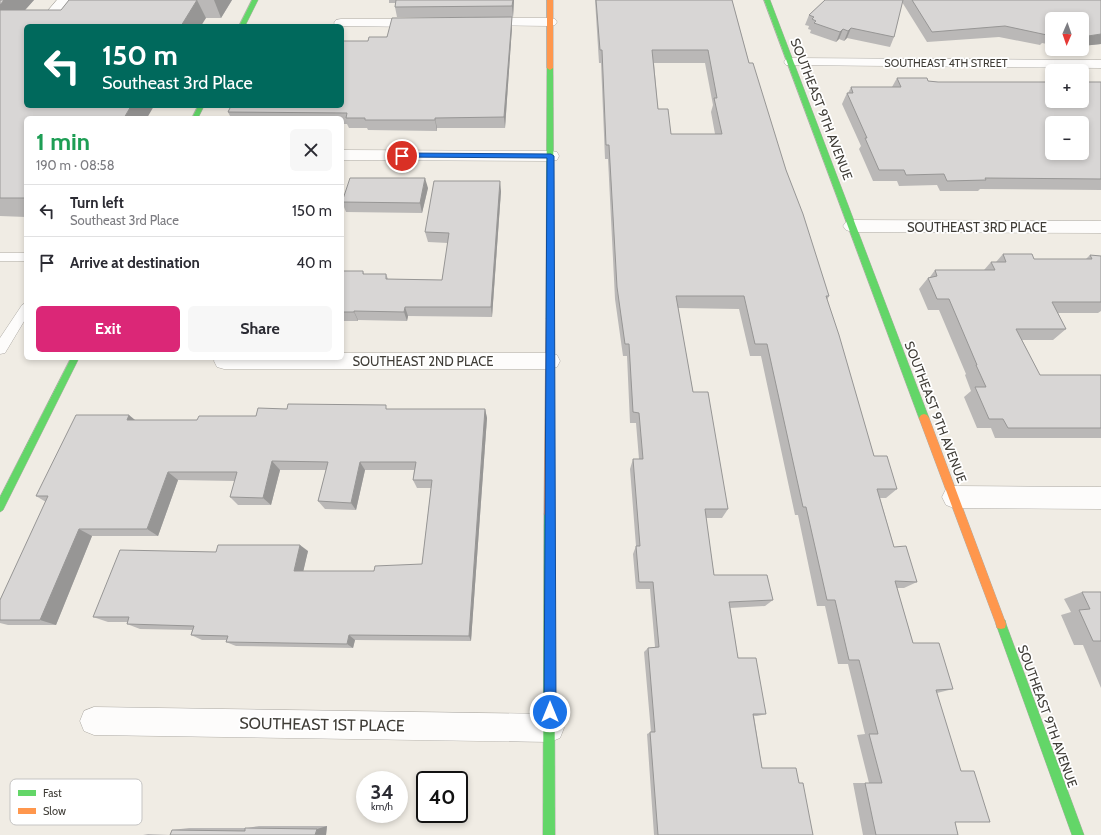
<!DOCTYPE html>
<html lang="en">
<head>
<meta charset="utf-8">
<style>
	:root { --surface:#fff; --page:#f7f7f7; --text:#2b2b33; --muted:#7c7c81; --line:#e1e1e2; --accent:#db2777 }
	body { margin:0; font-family:Cabin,sans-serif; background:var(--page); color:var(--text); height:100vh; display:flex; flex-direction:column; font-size:15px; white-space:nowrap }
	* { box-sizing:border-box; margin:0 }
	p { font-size:13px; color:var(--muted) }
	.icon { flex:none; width:22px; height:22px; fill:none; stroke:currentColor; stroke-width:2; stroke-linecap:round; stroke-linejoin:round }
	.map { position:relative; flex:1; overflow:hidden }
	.side { position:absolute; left:24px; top:116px; width:320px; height:244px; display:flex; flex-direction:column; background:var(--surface); border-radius:6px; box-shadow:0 2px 6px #0003 }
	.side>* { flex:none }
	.top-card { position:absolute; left:24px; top:24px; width:320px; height:84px; border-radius:6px; box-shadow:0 2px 6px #0003; background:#00695c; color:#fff; overflow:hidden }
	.needle { width:26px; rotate:182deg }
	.fabs { position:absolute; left:1045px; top:12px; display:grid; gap:8px }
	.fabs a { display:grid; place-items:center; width:44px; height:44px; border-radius:6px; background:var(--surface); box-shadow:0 2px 6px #0003; font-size:20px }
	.speed { position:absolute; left:356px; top:771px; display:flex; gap:8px; font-size:20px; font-weight:700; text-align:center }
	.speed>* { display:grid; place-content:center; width:52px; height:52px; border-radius:50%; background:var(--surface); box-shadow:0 2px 6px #0003; line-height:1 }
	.speed small { font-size:10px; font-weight:400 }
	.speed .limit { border:2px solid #111; border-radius:6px; background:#fff; color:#111 }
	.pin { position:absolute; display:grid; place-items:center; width:34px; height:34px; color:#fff; margin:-17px; border:2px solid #fff; border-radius:50%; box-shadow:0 1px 4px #0007 }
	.me { position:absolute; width:44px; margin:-22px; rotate:0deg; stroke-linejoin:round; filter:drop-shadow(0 0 3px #0008) }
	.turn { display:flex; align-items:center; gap:14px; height:84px; padding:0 12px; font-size:18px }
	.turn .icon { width:52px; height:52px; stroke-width:2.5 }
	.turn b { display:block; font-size:28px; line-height:34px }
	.round { display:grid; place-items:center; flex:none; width:42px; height:42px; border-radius:6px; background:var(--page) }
	.summary { display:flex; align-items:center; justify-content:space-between; height:68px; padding:0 12px }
	h1 { font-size:24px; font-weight:700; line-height:30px; color:#1e9e55 }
	.action { display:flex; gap:8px; margin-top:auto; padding:8px 12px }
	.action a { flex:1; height:46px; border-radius:6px; background:var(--accent); color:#fff; font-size:16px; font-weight:700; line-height:46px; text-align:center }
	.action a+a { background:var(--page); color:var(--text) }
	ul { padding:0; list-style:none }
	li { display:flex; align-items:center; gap:12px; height:52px; padding:0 12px; border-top:1px solid var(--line) }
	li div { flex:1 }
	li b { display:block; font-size:15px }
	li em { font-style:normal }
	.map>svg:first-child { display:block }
</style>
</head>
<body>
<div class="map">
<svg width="1101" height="835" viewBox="0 0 1101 835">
	<rect width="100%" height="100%" fill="#f0ece4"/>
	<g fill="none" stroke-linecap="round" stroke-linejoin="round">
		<g stroke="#aeaba5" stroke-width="1">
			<g id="lane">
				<rect x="0" y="253" width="26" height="8"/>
				<path d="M26 303V318L5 353 0 354V338L22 305Z"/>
			</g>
		</g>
		<g stroke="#aeaba5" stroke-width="1">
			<g id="street">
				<path d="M57 0H70L52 23H42L40 20Z"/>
				<path d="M481 18H550L555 19 557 22 555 25 550 26 476 25 474 22 476 19Z"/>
				<path d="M341 19H421L426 20 428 23 426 26 421 27 336 26 334 23 336 20Z"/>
				<path d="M791 58 1101 60V68L786 65 784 62 786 59Z"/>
				<path d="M342 150 551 151 557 152 559 156 557 160 551 161 342 160Z"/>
				<path d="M852 220 1101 221V233L852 232 846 230 843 226 846 222Z"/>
				<path d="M342 353H550L557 355 560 361 557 367 550 369H224L217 367 214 361 215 358H342Z"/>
				<path d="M954 486 1101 487V509L954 508 946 505 942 497 946 489Z"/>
				<path d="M94 707 550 714 560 718 564 728 560 738 550 742 94 735 84 731 80 721 84 711Z"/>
			</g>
		</g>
		<g stroke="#aeaba5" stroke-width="1">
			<g id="fast">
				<path d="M252 0H258L245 26H239Z"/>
				<path d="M764 0H770L929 418 927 421 924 422 921 421 919 418Z"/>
				<path d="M550 66 553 68 554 319 550 322 546 319 547 68Z"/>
				<path d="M198 106H204L198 118H192Z"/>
				<path d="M71 358H79L3 510 0 512V497Z"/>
				<path d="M549 509 552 511 554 514 555 835H543L544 514 546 511Z"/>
				<path d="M1001 619 1005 620 1006 624 1084 835H1072L996 624 997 620Z"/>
			</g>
		</g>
		<g stroke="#aeaba5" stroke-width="1">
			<g id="slow">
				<path d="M547 0H553V68L550 70 547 68Z"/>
				<path d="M550 316 554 319V514L552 517 549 519 546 517 544 514 546 319Z"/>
				<path d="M924 414 927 415 929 418 1006 624 1005 628 1001 629 997 628 996 624 919 418 921 415Z"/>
			</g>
		</g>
		<use href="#lane" fill="#fdfcfb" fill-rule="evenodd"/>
		<use href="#street" fill="#fdfcfb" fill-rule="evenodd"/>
		<use href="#fast" fill="#63d668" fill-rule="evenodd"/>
		<use href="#slow" fill="#ff974d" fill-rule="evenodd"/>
	</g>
	<g fill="#bab8b7" fill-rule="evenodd">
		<path d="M0 0H34L25 10H61L69 0H232L221 18H206L26 118V217L0 216Z"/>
		<path d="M389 0H514L513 17H512V27L505 128H437V131L368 130 367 128H349L347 124H342V118H231L228 112 368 41 475 17H397L395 7 396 3H389Z"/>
		<path d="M595 0H732L749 63 786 170 829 296 827 300 874 456 897 489 886 498H880L894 547 917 582 904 588H897L913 643 953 689 937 693 955 822 958 835H863L853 783H869L857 735 865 734 848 664H838L825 606H817L798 515H795L761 356H750L739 309 678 308 693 392 728 509 722 518H706L714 575 773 600 765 606 730 608 738 658 766 714 757 716H754L762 768 799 783 813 835H654L647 734 651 732 644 652 648 648 655 647 650 589H636L633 554 636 546 630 469 633 459H639L636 423H630L627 356H623L615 299 608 159H605L601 63H599ZM654 63H705L713 105 711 112 715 134H671L658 109Z"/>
		<path d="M825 0H1101V44L1082 46V19H1052V45L1042 43 1040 45 999 37 927 42 902 2 894 37 890 47 847 38 844 41 839 39 836 42 810 33 811 30 808 29 809 26 805 25 809 15Z"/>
		<path d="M897 78 938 82H1101V190L980 189 978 191H940L937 185 899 186 897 181H873L859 149 861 146 842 104 847 93H848L851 87H892Z"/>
		<path d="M428 188 422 213 346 212 342 202Z"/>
		<path d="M501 191 492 317 408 316 407 321 358 320V321H342V271H363L364 274H386L388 279 442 280 448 243 428 242 425 232Z"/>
		<path d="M1003 254 1034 259H1086L1090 255 1101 256V311L1098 313H1058L1066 329 1053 340H1022L1040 375H1101V438H995L991 428H977L964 397 971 391 965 375 966 374 939 310H928L919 289 928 278 930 277 935 270H984L991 262H996Z"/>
		<path d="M287 409H485L487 418 471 641 355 640 353 648 236 646 226 642V640H202L191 635 192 630 140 629 127 624V622H108L93 617 216 552 308 551 303 571H374L422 564 431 488H417L413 480 414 470H365L356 510 325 509 318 501 326 470H280L271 505H238L230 497 235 481 178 480 158 536H92L56 625H8L0 623V600L46 502 36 496 135 420H197L256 416Z"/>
		<path d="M1082 592H1101V688L1083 645H1074L1061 615 1071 612 1064 599Z"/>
		<path d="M259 826H327L326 835H143L148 834 171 835 172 830 189 828H247Z"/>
	</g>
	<g fill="#979695">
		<path d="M4 0H34L8 29 0 17V5Z"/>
		<path d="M197 0 206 18 201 26H181Z"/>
		<path d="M214 0H232L221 18Z"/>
		<path d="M513 0H514L513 17 512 6Z"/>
		<path d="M512 17V27L505 128 504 117Z"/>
		<path d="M851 28 847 38 844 41 848 31Z"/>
		<path d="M843 29 839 39 836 42 840 32Z"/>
		<path d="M1101 34V44L1082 46V44L1088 36Z"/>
		<path d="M131 106H154L147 118H124Z"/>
		<path d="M435 118 437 128V131L435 120Z"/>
		<path d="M425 178 428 188 422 213 420 203Z"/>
		<path d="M500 181 501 191 492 317 491 307Z"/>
		<path d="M405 307 408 316 407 321 404 312Z"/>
		<path d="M354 311 358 320V321L354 312Z"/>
		<path d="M485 409 487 418 471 641 469 636Z"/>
		<path d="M129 415 140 424 127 420Z"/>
		<path d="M272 461 280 470 271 505 263 498Z"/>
		<path d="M360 462 365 470 356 510 351 503Z"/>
		<path d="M168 472 178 480 158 536 147 529Z"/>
		<path d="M79 529 92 536 56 625 40 620Z"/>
		<path d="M300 545 308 551 302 577 294 571Z"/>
		<path d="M349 635 355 640 353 648 347 644Z"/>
		<path d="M327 826 326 835H315L317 829Z"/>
	</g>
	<g fill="#d8d6d5" stroke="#979695" fill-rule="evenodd">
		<path d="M0 0H4L0 5Z"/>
		<path d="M69 0H197L181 26H26V106H131L124 118H26V198H0V10H61Z"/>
		<path d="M396 0H513L512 6 395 7Z"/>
		<path d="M596 0H732L749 63H753L786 170 803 214 829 296H826L839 335 874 456H887L897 489H877L894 547 906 546 917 582 895 581 913 643H939L953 689 936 690 961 771H974L990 822H955L958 835H876L865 783H882L869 734H878L859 660H849L835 600H827L806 507H803L767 344H755L744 296H676L693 392H708L728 509H705L714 575H767L773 600 729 602 738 658H756L766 714H753L762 768H796L799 783H803L813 835H658L650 732H655L648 648 659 647 653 582H639L636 546H640L633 459H643L639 413 633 412 629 344H625L617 287 609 145H606L602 50H600ZM652 50H708L717 98H714L722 134H671L668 109H658Z"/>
		<path d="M825 0H903L894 37 851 28 848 31 843 29 840 32 814 23 816 21 812 19 814 17 809 15Z"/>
		<path d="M912 0H1101V34L1088 36 1082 32V19H1066L1060 15V19H1052V34L1047 33V35L1005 26 932 32Z"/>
		<path d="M512 17 504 117 435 118V120H365V118H346L347 113 228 112 231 106H342V41H368L369 37H387L392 18Z"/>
		<path d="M897 78H927L928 81 938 82H1052V101H1082V82H1101V179L985 178 986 180 947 181 944 174 906 175 904 170H879L865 138H867L847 93H853L851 87H901ZM1052 123H1082V153H1052Z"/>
		<path d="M350 178H425L420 203 342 202Z"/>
		<path d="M434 181H500L491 307H405L404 312 354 311V312H342V271H363V274H386V279L442 280 449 233 425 232Z"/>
		<path d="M1003 254H1032L1034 259H1092L1090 255 1101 256V302H1052L1066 329H1016L1040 375H1101V428H1008L1003 419H989L975 387H986L976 365H977L949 299H937L928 278 937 276 935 270H995L991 262H1006Z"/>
		<path d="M288 404 386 405V409H485L469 636 349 635 347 644 226 642 228 636 191 635 194 626 127 624 129 617H93L120 550 216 552 218 545H300L294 571H374L375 566 422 564 432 480H413L416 462H360L351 503 318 501 328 462 272 461 263 498 230 497 237 472H168L147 529H79L40 620H0V600L48 496H36L76 415H129L127 420H197L199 416H256L258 408 287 409Z"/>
		<path d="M1082 592H1101V641H1093L1079 610 1090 609Z"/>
		<path d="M245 828 317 829 315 835H170L172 830 245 831Z"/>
	</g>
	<path fill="#1a73e8" stroke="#114b97" d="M402 153 551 154 554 156 556 712 554 716 550 717 546 716 544 712 547 158 399 157 398 156Z"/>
	<g text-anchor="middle" stroke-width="3.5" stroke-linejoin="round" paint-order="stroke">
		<g font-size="11" fill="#3f3c36" stroke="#fff">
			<text x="946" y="67">SOUTHEAST 4TH STREET</text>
		</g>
		<g font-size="13" fill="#3f3c36" stroke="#fff">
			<text transform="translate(822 109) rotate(69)" y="5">SOUTHEAST 9TH AVENUE</text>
			<text x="977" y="232">SOUTHEAST 3RD PLACE</text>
			<text x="423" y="366">SOUTHEAST 2ND PLACE</text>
			<text transform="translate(936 412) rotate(69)" y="5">SOUTHEAST 9TH AVENUE</text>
			<text transform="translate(1048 716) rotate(70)" y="5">SOUTHEAST 9TH AVENUE</text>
		</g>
		<g font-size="16" fill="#3f3c36" stroke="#fff">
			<text transform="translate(322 724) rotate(1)" y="6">SOUTHEAST 1ST PLACE</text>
		</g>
	</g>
	<rect x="10" y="779" width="132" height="46" rx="6" fill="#fff" stroke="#c5c4c3" stroke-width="1"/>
	<rect x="18" y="790" width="18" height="6" fill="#63d668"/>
	<rect x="18" y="808" width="18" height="6" fill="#ff974d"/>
	<g font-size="11" fill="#3f3c36">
		<text x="43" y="797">Fast</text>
		<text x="43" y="815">Slow</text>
	</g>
</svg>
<div class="fabs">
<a><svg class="needle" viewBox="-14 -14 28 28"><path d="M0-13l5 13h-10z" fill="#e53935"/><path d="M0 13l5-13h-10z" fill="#7c7c81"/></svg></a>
<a>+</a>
<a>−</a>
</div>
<div class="speed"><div>34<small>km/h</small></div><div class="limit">40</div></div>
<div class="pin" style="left:402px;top:156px;background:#d93025"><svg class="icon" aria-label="arrive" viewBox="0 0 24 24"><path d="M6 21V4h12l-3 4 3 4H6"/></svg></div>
<svg class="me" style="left:550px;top:712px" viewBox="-20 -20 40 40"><circle r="17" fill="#1a73e8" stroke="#fff" stroke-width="3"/><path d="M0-11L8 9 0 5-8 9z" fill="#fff"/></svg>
<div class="top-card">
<div class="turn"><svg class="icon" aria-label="left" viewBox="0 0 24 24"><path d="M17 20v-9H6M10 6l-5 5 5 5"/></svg><div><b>150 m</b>Southeast 3rd Place</div></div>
</div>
<section class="side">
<div class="summary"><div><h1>1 min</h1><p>190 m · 08:58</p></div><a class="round"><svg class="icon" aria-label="close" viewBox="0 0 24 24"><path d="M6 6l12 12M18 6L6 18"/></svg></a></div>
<ul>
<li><svg class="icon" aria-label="left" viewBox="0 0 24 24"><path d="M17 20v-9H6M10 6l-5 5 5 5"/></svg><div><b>Turn left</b><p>Southeast 3rd Place</p></div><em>150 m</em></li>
<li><svg class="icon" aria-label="arrive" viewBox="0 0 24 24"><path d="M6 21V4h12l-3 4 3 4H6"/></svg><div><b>Arrive at destination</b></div><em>40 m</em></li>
</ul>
<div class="action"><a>Exit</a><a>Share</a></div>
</section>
</div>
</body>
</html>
